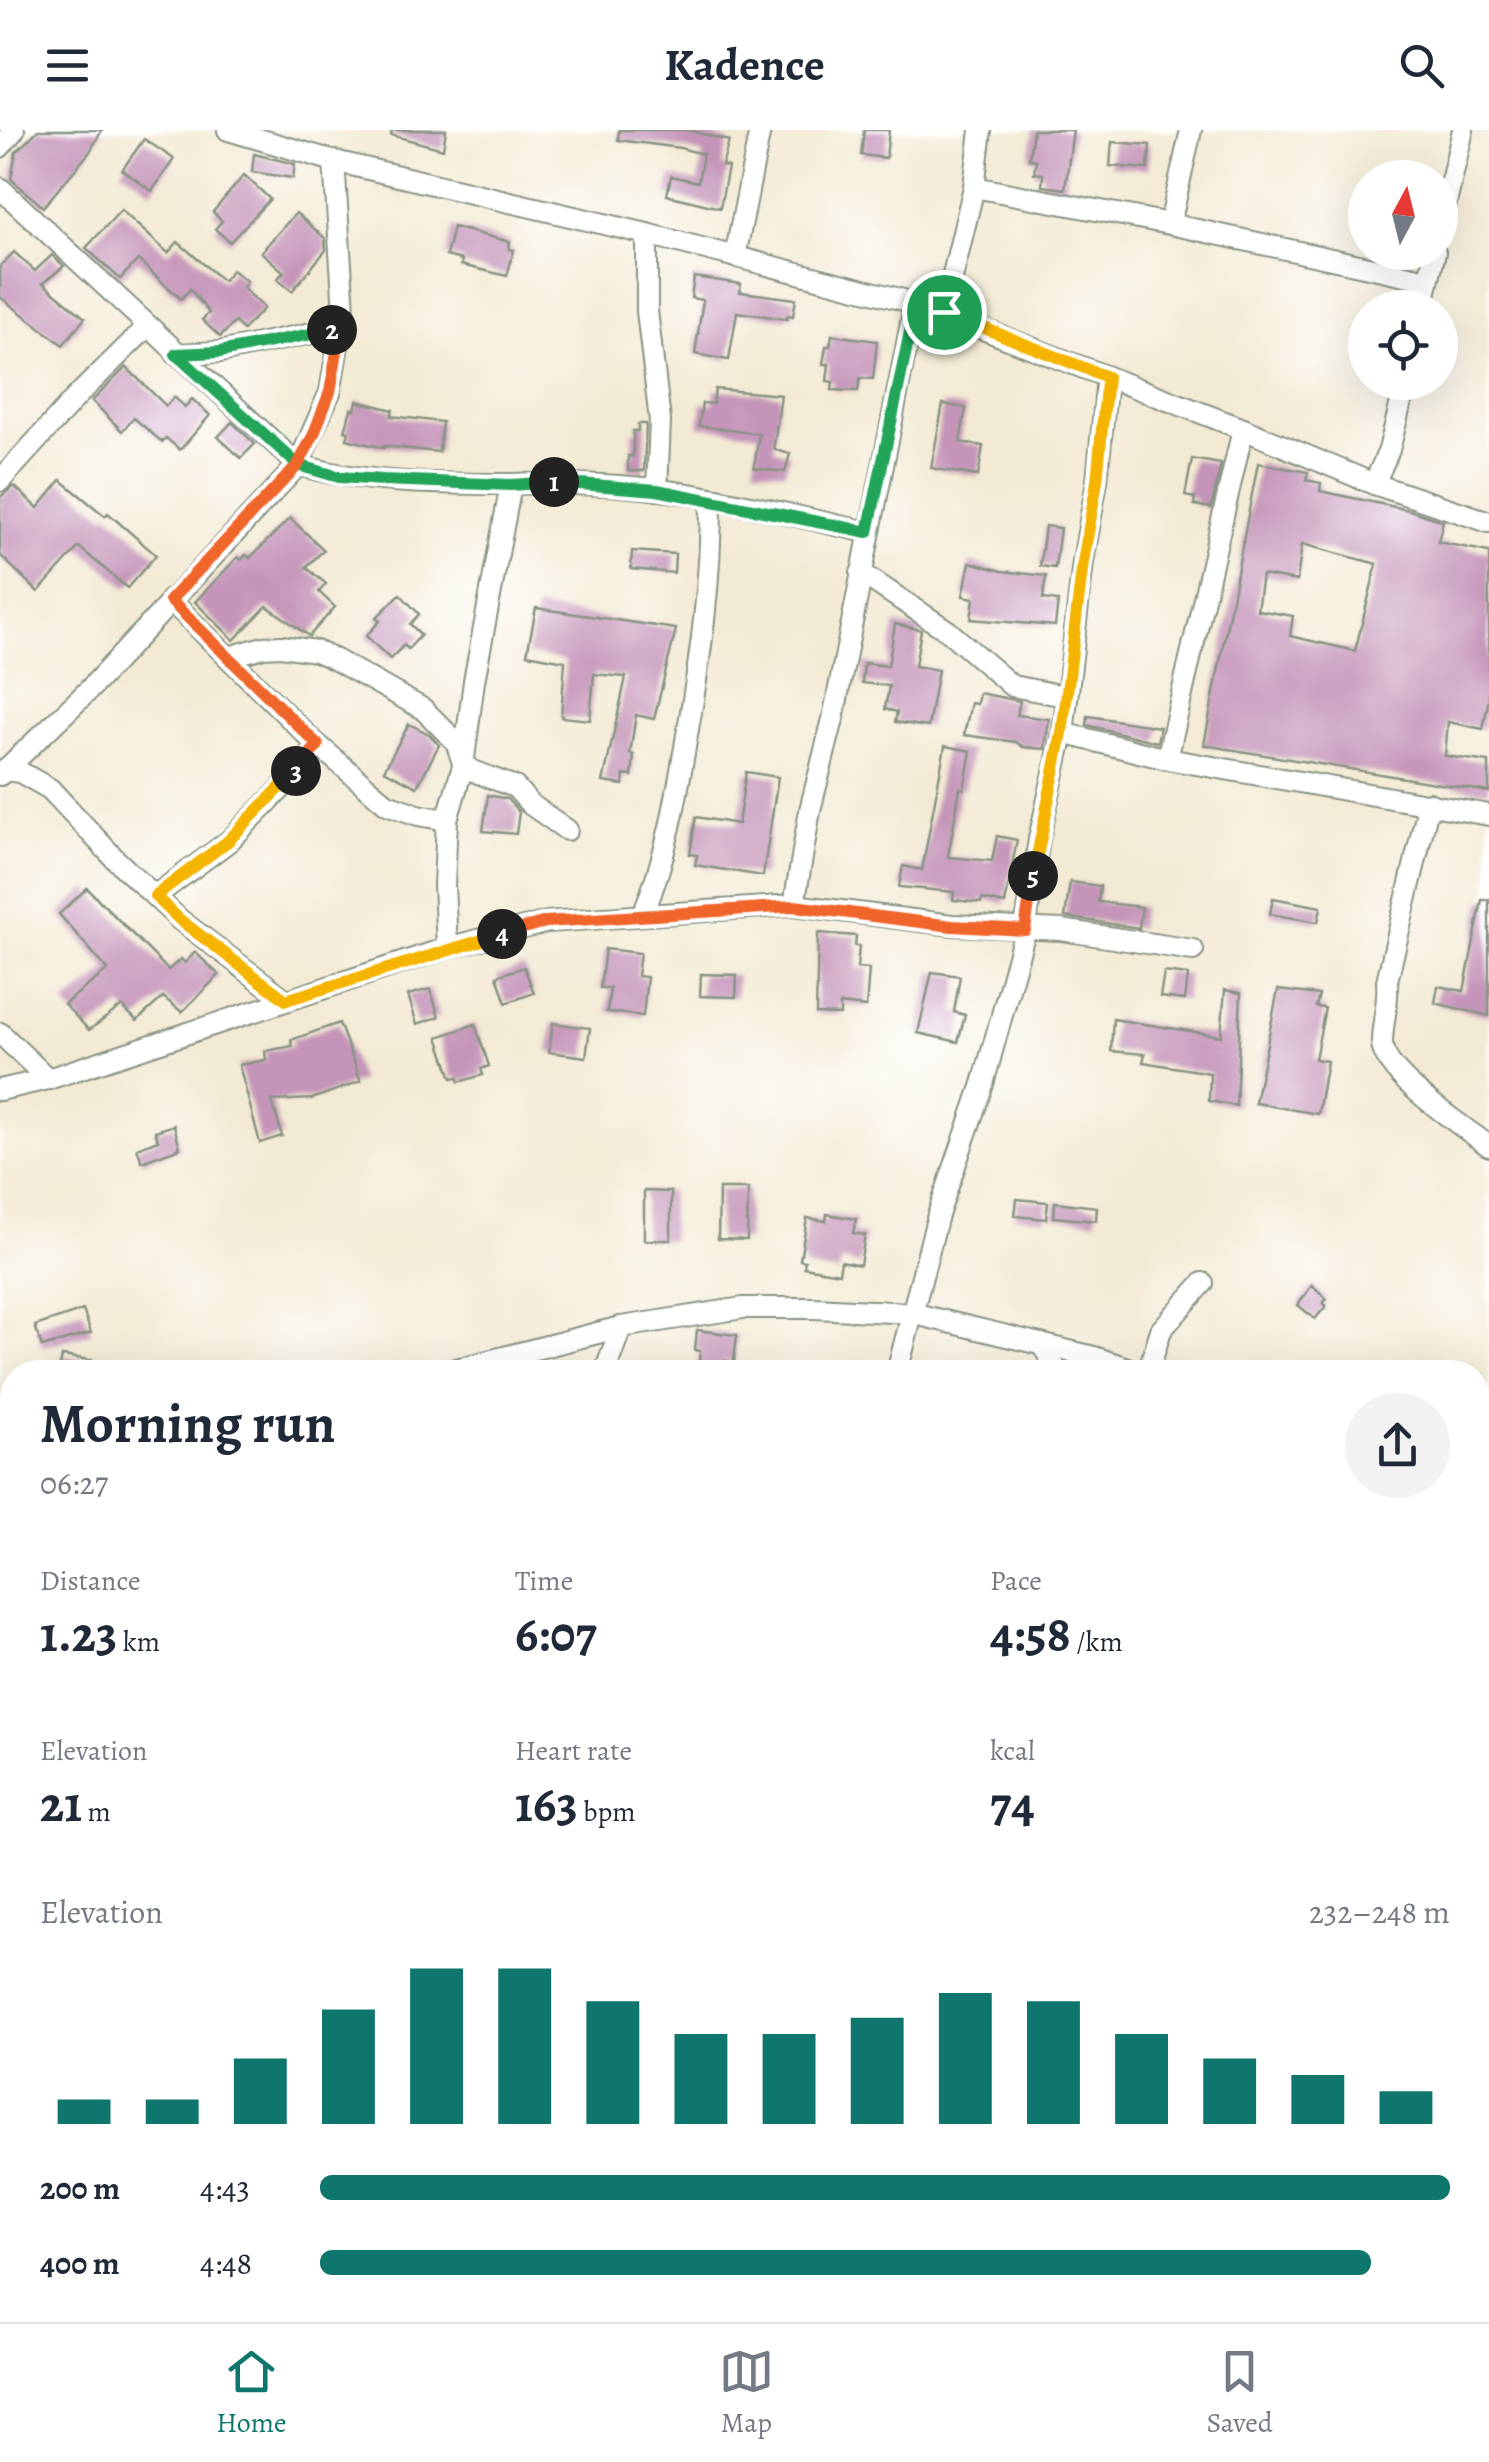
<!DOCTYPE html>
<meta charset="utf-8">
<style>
:root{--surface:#fff;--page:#f2f2f3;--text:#1f2937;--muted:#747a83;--line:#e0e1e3;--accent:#0f766e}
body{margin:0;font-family:Alegreya,serif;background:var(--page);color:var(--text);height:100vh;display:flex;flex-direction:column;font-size:38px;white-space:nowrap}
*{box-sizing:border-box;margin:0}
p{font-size:32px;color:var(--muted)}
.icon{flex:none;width:55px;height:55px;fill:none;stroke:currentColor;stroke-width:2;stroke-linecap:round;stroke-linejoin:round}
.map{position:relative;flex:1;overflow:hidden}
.side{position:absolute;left:0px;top:1230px;width:1490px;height:962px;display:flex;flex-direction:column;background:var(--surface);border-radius:40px 40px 0 0;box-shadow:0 10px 40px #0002}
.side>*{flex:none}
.needle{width:65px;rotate:7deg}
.controls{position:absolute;left:1348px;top:30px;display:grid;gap:20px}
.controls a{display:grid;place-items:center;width:110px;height:110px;border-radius:50%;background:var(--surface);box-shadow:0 10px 40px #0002;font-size:50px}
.pin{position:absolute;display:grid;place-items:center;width:85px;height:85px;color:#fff;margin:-42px;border:5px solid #fff;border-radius:50%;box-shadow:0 2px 10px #0007}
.km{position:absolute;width:50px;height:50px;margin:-25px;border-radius:50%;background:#222;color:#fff;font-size:28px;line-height:50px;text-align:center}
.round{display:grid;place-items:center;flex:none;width:105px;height:105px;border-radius:52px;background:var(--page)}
.summary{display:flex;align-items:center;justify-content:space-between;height:170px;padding:0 40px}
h1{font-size:55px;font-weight:700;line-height:75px}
.figures{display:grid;grid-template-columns:repeat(3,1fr);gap:15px;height:170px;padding:10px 40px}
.figures div{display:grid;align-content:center}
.figures b{font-size:50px;font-weight:700}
.figures small{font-size:28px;font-weight:400}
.figures p{font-size:28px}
.chart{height:280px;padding:20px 40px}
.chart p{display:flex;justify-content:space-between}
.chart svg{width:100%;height:180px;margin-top:10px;stroke:var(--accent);stroke-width:6}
ul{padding:0 40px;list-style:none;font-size:32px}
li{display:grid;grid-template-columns:160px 120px 1fr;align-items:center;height:75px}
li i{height:25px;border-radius:12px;background:var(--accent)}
header{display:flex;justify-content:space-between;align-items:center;height:130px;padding:0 40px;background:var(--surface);font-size:45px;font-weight:700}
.dock{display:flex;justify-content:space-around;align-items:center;height:140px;border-top:2px solid var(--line);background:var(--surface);font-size:28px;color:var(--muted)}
.dock a{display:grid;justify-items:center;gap:5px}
.dock .active{color:var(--accent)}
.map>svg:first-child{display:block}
</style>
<header><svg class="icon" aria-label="menu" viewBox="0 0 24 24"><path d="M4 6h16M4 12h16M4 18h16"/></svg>Kadence<svg class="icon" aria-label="search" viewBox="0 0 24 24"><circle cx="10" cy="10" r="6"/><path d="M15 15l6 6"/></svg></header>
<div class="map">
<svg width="1489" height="2192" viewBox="0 0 1489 2192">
<rect width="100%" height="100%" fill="#fff"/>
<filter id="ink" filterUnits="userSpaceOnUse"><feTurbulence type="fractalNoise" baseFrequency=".01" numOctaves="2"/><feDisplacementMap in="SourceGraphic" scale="20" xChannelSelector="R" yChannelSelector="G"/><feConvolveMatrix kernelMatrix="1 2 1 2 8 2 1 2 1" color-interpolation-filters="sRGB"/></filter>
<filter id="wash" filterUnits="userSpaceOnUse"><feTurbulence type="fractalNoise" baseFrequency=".0048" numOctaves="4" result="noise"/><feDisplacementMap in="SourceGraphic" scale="40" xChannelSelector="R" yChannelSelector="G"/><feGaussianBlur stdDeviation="2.25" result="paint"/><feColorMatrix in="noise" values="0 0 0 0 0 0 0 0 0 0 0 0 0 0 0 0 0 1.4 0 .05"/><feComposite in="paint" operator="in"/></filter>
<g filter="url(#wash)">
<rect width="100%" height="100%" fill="#f3ead3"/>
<g id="blocks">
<g fill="#c595b9" fill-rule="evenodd">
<path d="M38,0H102L89,23L43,77L11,49L16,22Z"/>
<path d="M392,0H446L443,19L391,5Z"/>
<path d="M619,0H688L729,11L722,36L728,37L720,78L667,65L671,46L698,52L703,24L680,18L618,10Z"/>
<path d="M864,0H889L886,28L861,25Z"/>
<path d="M1033,0H1073L1065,59L1042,56L1043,44L1034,43L1036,30L1029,29Z"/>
<path d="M144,9L174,29L152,61L122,40Z"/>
<path d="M1112,12L1150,15L1148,39L1110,36Z"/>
<path d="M254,24L295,34L293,48L252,42Z"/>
<path d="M244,45L270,69L230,112L215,99L222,91L213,82Z"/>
<path d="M121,80L168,123L178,112L223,151L232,140L247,151L243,158L264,178L243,200L235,192L220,207L202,190L209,183L190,159L181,169L138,130L120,149L86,118Z"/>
<path d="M296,83L325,108L326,120L292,161L277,149L284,142L261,122Z"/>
<path d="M453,97L510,112L509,119L514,120L507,146L461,135L462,130L446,126Z"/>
<path d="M14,122L35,141L52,125L64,136L43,153L85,188L63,215L0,167V136Z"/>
<path d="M694,147L741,154L740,162L796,169L793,186L788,185L787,189L737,182L729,230L695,224L703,170L691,168Z"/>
<path d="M832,205L877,211L873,249L860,248L858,261L832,260L833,252L827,251L829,234H823L826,216H830Z"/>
<path d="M126,237L166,276L174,267L185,277L192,269L210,285L180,320L166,308L162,312L134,288L122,301L92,271Z"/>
<path d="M715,259L781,265L774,315L775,320L790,324L785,342L754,338L759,304L699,296L702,273L713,274Z"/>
<path d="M357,271L393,280L391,286L442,292L439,322L383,316V318L347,309L349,302L345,301L351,279L355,280Z"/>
<path d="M943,274L966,278L960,312L983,316L978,346L931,338Z"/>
<path d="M232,292L255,314L241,328L218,307Z"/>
<path d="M638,294H646L644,341H628V326H633V301H638Z"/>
<path d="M1192,329L1221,334L1211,378L1194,375L1195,368L1185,366Z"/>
<path d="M1258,333L1308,342L1306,350L1321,353L1320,361L1409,380L1443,391L1438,412L1489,422V569L1483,599L1448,592L1445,626L1489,632V662L1204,615ZM1302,414L1377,434L1355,521L1290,506L1293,486L1257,480L1262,445L1297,451Z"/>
<path d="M61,350L105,386L108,383L156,425L127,458L79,417L38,462L0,425V367L14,356L38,378Z"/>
<path d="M290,388L324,420L306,437L326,454L319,462L335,477L309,506L267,476L234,510L195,472L238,427L241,430L246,425L250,428Z"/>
<path d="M1045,396L1060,398L1055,438L1040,436Z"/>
<path d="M632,421L675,424L674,443L631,439Z"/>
<path d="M970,432L1002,441L1046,446L1043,469L1058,471L1055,496L971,489L974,468L963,466Z"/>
<path d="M400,464L419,484L410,494L421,505L408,519L404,515L390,529L366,506L380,491L376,488Z"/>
<path d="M536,478L676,499L654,589L636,585L630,624L634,625L632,646L624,645L623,655L603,652L626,547L594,544L590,590L561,587L565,531L527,524Z"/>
<path d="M895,494L921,500L915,536L938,540L928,597L895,592L897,582L885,579L889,556L862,553L864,533L888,536Z"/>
<path d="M979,563L1020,571L1017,585L1049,589L1045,619L1023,617L1016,612L964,605L971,573L977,574Z"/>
<path d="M1088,586L1160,597L1157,612L1087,595Z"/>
<path d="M409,594L429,604L439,615L417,657L384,640Z"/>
<path d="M945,616L971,621L964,659L960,658L948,727L992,731L997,706L1017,710L1005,774L982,769L981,773L953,770L954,762L899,757L903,736L922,740Z"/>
<path d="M746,642L778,647L763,746L695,735L697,725L690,724L696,687L738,694Z"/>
<path d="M488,665L507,669L519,682L516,704L483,701Z"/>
<path d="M1070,752L1100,756L1098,772L1142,777L1139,798L1065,787Z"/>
<path d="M87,758L168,840L181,829L185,833L195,822L219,845L182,882L163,867L137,891L122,876L89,900L64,874L108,840L59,784Z"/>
<path d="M1273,768L1321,777L1318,792L1270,784Z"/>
<path d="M1482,770H1489V886L1435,873L1438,856L1464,861Z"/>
<path d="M818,803L856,806L855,816H859L857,838L869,839L866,877L840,874V885L816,884Z"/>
<path d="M605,819L640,823L637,846L647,847L643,886L607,882L610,858H600Z"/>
<path d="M524,837L534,863L506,873L497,846Z"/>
<path d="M932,842L960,846L954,882L965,885L958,912L918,903Z"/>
<path d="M1164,842L1188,845L1185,870L1160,867Z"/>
<path d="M701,844L737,845L736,867L700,866Z"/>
<path d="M430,859L439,887L417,894L408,865Z"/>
<path d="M1225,860L1241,863L1236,976L1209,971L1210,943L1143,932L1145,924L1111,921L1113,889L1221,906Z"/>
<path d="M1278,860L1319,865L1316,877L1325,878L1315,929L1327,931L1318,984L1255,973Z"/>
<path d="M339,893L361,951L312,969L272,971L282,1006L260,1013L239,935L266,930L265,921L293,916L291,910Z"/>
<path d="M553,893L590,898L586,927L549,922Z"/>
<path d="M475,894L489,936L481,939L483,945L459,952L458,947L452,948L438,907Z"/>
<path d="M174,995L180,1018L142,1032L137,1018L158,1010L155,1001Z"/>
<path d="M719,1059H748L747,1110L718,1109Z"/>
<path d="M644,1061L671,1062V1110H644Z"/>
<path d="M1017,1069L1048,1072L1046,1089L1015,1086Z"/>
<path d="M1055,1072L1097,1077L1096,1091L1054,1087Z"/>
<path d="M827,1084L856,1089L853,1103L865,1105L860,1135L841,1131L839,1143L804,1137L805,1131L800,1130L807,1088L826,1091Z"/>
<path d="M1312,1155L1327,1169L1323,1173L1326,1176L1315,1189L1298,1175Z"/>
<path d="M83,1180L91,1203L42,1217L35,1196Z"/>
<path d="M697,1200L737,1205L734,1232L726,1231L725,1242L698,1239L700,1221L695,1220Z"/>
<path d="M62,1226L112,1233L111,1242H59Z"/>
</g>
</g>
</g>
<g filter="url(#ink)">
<use href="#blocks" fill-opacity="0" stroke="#899484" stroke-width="2.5"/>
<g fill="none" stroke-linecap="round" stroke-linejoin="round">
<g stroke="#899484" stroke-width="24">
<g id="street">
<path d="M228,0L334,31L647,104L915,173L1243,299L1374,354L1489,392"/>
<path d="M0,17L14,0"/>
<path d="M974,57L1170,94L1428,150"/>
<path d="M0,58L298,335C401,364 512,349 619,356C702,361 786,385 868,402"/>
<path d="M1170,94L1191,0"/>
<path d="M1440,99L1463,0"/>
<path d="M647,104V181L660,291L657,360"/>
<path d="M735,127L760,0"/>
<path d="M1422,178L1435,122"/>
<path d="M944,182L974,57L981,0"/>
<path d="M176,224L220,222L341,197"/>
<path d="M0,351L78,265L147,197"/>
<path d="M1374,354L1389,320L1406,252"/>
<path d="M861,443L948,501L1012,556L1065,566"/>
<path d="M170,470L310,608L367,657L387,674L418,685L447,690"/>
<path d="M229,527L263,517L281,516L316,521L336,530L423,579L456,612L463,633L473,641L515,657L530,674L567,700"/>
<path d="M1063,603L1167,629L1489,685"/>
<path d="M1167,629L1243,299"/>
<path d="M6,640L20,642L50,659L117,731L180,790L286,870"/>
<path d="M0,645L87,562L298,335L330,262L344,181L334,31"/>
<path d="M1429,673L1387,851C1389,875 1382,892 1382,913C1382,944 1465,998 1489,1016"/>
<path d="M155,766L229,711L285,655L317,615"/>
<path d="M794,775L810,680L833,589L915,173"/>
<path d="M643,784C667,726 677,666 687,605C701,526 711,450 711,369"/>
<path d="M447,818L444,755L447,690L463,636L474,551L511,355"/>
<path d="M0,903L48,949"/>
<path d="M0,960L48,949L447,818L547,792L794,775L952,795L1061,800L1193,820"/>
<path d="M1041,1214L1052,1230L1056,1242"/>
<path d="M445,1242L621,1197L743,1178H814L911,1183L1094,1227L1139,1242"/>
<path d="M605,1242L621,1197"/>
<path d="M897,1242L938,1085L983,954L1025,801L1039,709L1063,603L1083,432L1097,351L1107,247"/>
<path d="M1148,1242L1161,1200L1203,1153"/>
<path d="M0,1353L12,1350"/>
<path d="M1478,1430L1489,1437"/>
<path d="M0,1453L12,1454"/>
<path d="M0,1704L12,1705"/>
<path d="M1478,1843L1489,1842"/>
<path d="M0,2135L10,2078"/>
<path d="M0,2181L143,2192"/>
<path d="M252,2192L253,2180"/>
<path d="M635,2192L638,2180"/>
</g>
</g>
<use href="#street" stroke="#fff" stroke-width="20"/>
</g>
</g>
<g fill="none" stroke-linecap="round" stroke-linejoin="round" filter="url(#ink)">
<g stroke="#fff" stroke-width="20">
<path id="split-1" d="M554,352L657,360L868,402L916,173L944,182"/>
</g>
<g stroke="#fff" stroke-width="20">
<path id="split-2" d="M332,200L220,222L176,224L298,335L339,347L383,350L511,355L554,352"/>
</g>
<g stroke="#fff" stroke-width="20">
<path id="split-3" d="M296,641L318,615L170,470L298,335L313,306L330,262L341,198L332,200"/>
</g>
<g stroke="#fff" stroke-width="20">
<path id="split-4" d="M296,641L228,711L155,766L180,790L286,870L502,804"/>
</g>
<g stroke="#fff" stroke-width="20">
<path id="split-5" d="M502,804L546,792L794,776L952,796L1025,800L1033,746"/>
</g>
<g stroke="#fff" stroke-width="20">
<path id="split-6" d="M944,182L1107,247L1097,351L1083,432L1062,603L1033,746"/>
</g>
<use href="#split-1" stroke="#22a559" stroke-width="12"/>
<use href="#split-2" stroke="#22a559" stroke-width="12"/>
<use href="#split-3" stroke="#f0652b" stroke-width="12"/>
<use href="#split-4" stroke="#f5b400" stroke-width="12"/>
<use href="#split-5" stroke="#f0652b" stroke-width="12"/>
<use href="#split-6" stroke="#f5b400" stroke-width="12"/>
</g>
</svg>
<div class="controls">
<a><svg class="needle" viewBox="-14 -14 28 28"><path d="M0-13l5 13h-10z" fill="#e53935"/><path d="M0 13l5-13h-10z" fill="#747a83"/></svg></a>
<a><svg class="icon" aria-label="locate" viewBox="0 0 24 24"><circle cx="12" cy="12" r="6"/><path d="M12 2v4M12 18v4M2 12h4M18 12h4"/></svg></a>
</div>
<div class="pin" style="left:944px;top:182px;background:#1e9e55"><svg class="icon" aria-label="arrive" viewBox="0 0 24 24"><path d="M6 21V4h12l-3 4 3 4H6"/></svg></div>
<b class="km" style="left:554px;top:352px">1</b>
<b class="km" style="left:332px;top:200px">2</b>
<b class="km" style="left:296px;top:641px">3</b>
<b class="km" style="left:502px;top:804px">4</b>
<b class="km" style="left:1033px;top:746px">5</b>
<section class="side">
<div class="summary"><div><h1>Morning run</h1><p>06:27</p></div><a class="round"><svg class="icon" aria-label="share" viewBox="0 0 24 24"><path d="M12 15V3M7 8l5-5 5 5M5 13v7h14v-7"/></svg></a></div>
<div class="figures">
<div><p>Distance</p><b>1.23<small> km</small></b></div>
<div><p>Time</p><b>6:07</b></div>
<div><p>Pace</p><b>4:58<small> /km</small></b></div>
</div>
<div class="figures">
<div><p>Elevation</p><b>21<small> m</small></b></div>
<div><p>Heart rate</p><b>163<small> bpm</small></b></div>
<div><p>kcal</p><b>74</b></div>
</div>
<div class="chart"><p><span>Elevation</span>232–248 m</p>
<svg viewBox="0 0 160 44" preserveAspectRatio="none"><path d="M5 44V38M15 44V38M25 44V28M35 44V16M45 44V6M55 44V6M65 44V14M75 44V22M85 44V22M95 44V18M105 44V12M115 44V14M125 44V22M135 44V28M145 44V32M155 44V36"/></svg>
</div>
<ul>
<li><b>200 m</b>4:43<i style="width:100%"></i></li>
<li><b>400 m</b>4:48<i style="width:93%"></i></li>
</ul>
</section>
</div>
<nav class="dock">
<a class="active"><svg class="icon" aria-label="home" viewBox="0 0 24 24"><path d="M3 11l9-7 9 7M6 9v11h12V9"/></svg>Home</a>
<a><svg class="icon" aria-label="map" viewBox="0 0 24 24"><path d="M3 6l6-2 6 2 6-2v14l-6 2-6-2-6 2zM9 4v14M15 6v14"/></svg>Map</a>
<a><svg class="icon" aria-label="saved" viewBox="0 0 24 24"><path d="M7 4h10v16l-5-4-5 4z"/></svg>Saved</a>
</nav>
